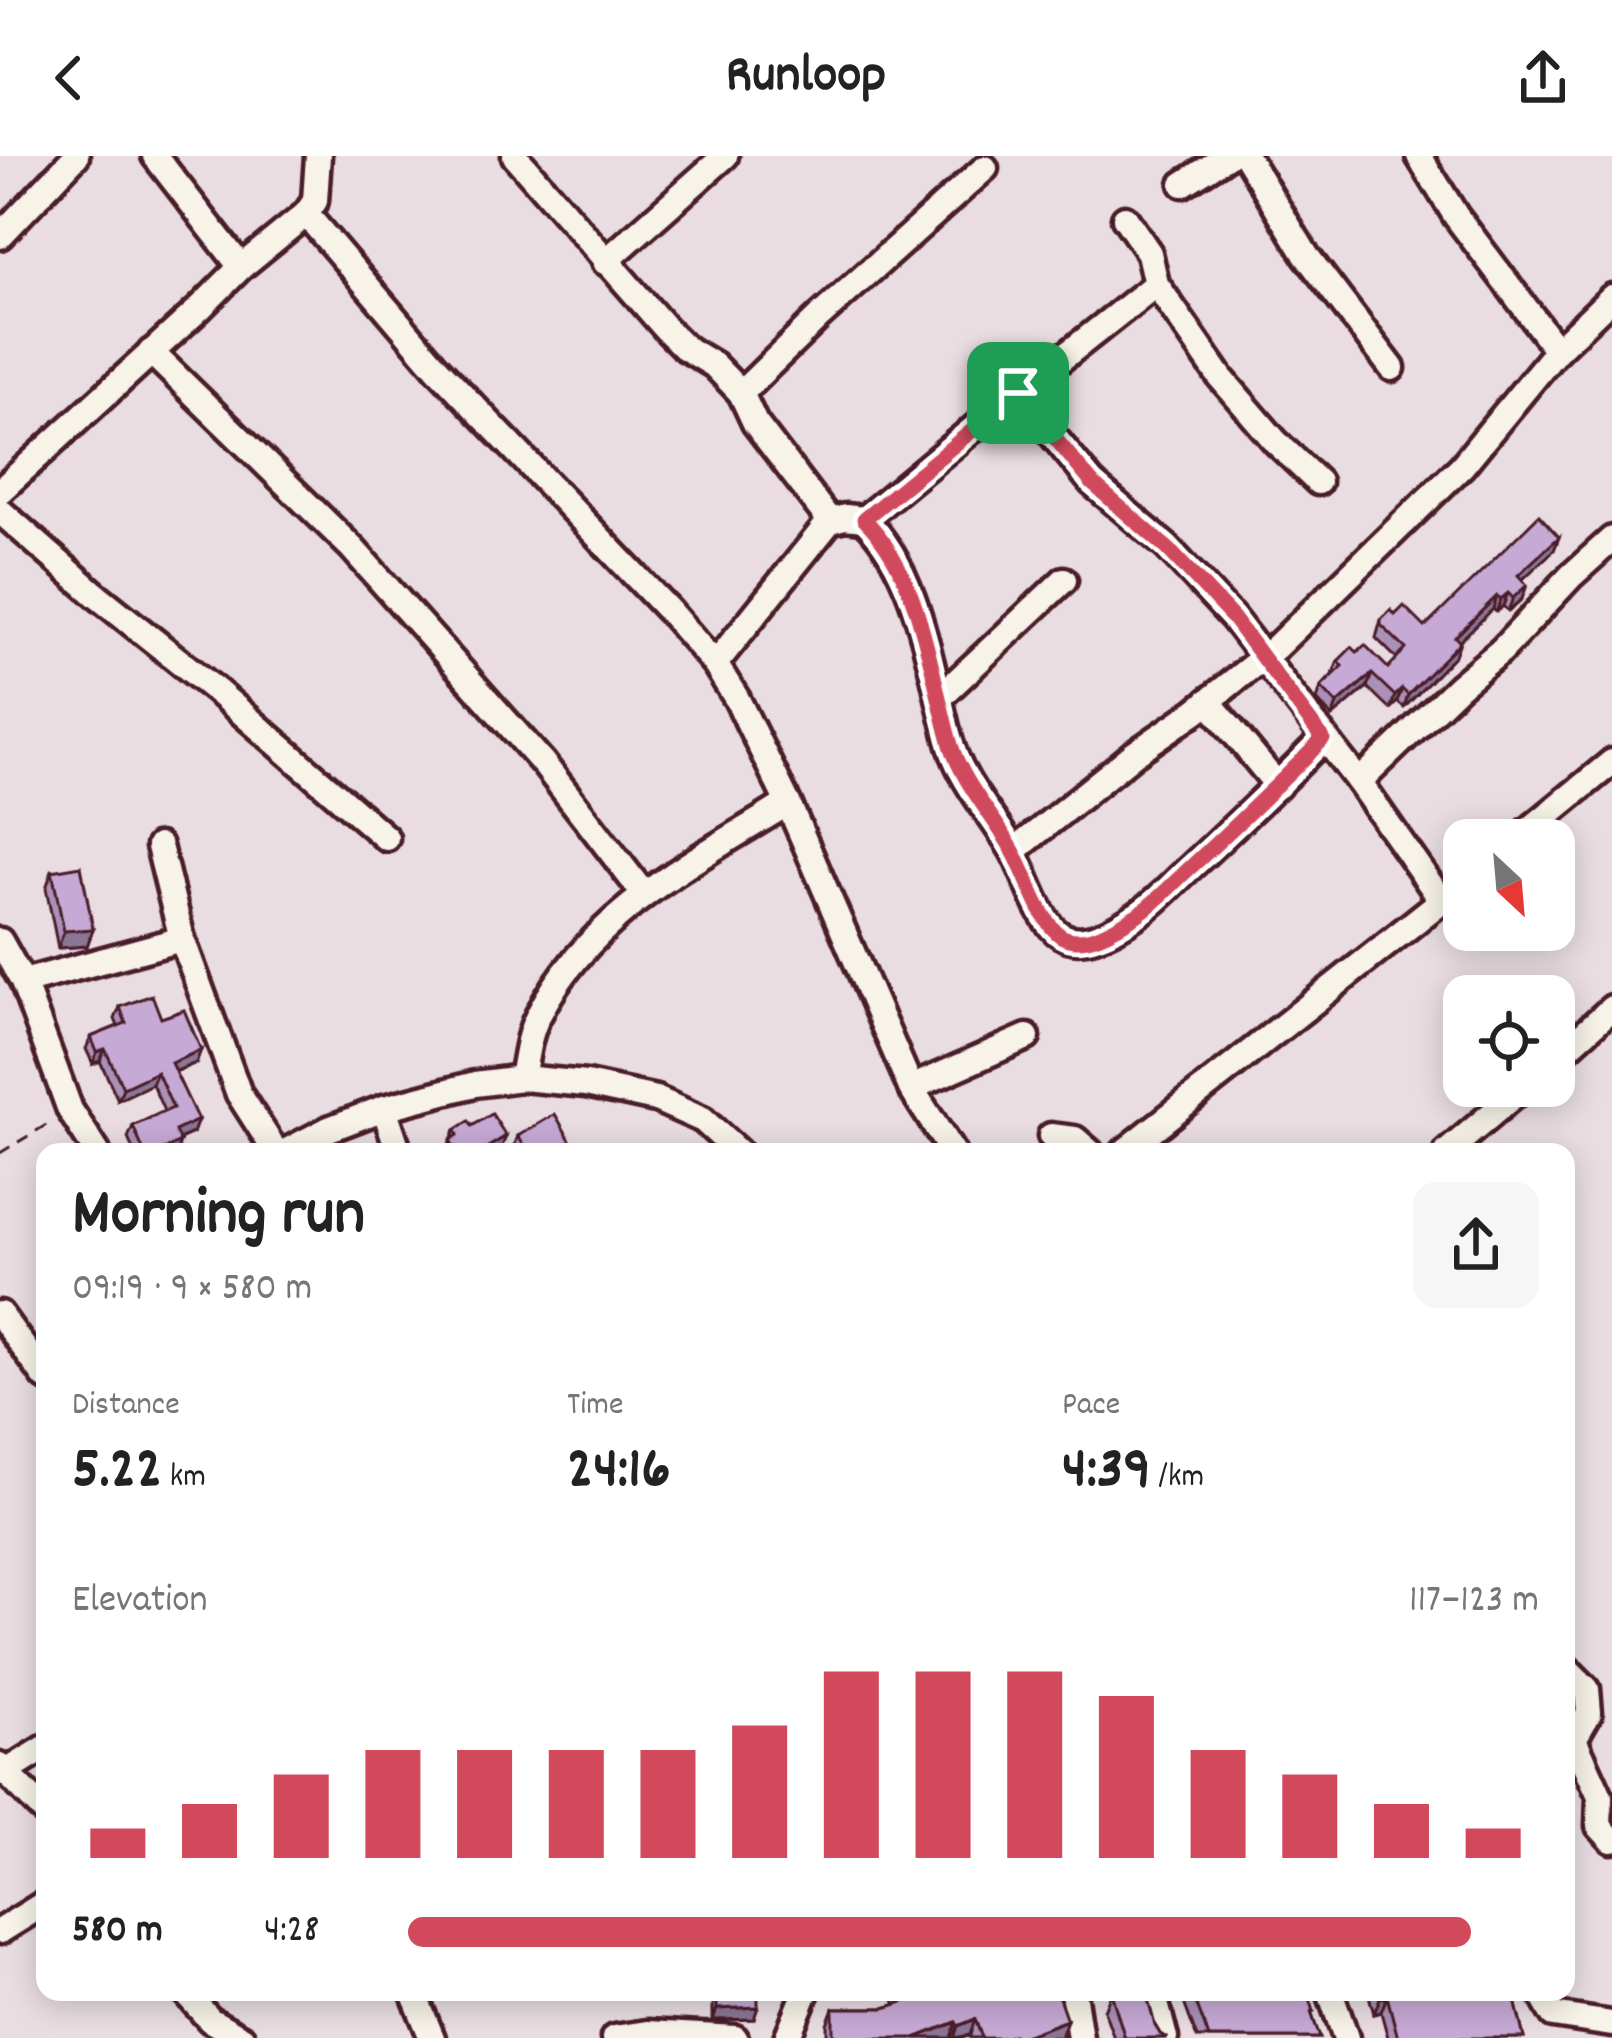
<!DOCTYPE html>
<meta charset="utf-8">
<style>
:root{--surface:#fff;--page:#f6f6f6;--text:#222;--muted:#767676;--accent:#d1495b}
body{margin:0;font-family:Dekko,sans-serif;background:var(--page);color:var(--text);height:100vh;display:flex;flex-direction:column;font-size:45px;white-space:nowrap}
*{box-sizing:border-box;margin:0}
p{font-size:39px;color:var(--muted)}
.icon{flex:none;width:66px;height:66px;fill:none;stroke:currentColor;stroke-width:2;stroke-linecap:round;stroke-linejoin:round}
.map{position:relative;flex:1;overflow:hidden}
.sheet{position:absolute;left:36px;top:987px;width:1539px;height:858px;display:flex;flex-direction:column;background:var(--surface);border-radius:24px;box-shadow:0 6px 30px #0003}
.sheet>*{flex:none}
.needle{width:78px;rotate:154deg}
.tools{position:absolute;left:1443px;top:663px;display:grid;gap:24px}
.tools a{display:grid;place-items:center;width:132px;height:132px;border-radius:24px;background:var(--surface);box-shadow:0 6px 30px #0003;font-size:60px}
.pin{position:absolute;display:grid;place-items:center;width:102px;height:102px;color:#fff;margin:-51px;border-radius:24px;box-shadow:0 6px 18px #0006}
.round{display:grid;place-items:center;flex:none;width:126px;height:126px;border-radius:24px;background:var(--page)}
.head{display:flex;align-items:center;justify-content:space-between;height:204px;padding:0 36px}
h1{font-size:66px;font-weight:800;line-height:90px}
.stats{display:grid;grid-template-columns:repeat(3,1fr);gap:18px;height:204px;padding:12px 36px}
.stats div{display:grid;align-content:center}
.stats b{font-size:60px;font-weight:800}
.stats small{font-size:33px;font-weight:400}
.stats p{font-size:33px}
.chart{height:336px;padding:24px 36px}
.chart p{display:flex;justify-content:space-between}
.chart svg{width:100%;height:216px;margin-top:12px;stroke:var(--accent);stroke-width:6}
ul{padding:0 36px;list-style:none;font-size:39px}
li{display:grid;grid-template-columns:192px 144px 1fr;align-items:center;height:90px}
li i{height:30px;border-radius:15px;background:var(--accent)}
header{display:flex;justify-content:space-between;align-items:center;height:156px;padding:0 36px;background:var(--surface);font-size:54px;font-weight:800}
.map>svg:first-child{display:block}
</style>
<header><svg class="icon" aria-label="back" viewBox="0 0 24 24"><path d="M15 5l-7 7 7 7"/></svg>Runloop<svg class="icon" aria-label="share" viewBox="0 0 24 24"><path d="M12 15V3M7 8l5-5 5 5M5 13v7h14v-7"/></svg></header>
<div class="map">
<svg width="1612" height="1882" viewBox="0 0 1612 1882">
<rect width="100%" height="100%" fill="#e9dde2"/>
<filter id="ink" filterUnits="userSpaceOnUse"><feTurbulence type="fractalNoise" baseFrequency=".00833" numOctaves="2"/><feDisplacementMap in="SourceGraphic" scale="24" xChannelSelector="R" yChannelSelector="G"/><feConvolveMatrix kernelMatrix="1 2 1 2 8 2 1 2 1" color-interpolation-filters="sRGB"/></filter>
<g filter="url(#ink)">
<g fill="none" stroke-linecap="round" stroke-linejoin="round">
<g stroke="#4a1f2b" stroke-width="33">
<g id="minor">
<path d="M155,0L241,111"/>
<path d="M515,0L667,174L684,191L714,209L741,237L755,267L830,365"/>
<path d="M1246,0L1306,99L1392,212"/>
<path d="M1419,0L1456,60L1557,194"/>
<path d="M1183,28L1227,0"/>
<path d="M306,58L438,213L670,456L715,508L737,543L788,647L911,932L952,996"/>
<path d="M1125,62L1149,97L1156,128L1221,222L1276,286L1318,326"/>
<path d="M0,80L76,0"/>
<path d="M605,106L725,0"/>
<path d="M151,196L352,392L543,607L643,737"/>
<path d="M741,237L820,160L985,12"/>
<path d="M1018,237L1092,327L1167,391L1233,462L1359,626L1442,745"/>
<path d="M0,335L199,153L241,111L306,58L315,45L318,0"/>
<path d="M0,355L95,438L219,537L386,682"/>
<path d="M864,363L979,268L1156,128"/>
<path d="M715,508L830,365L845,361L864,363C919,416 930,512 949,583C960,625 990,656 1012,693C1025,714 1039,767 1061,779C1084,793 1118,772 1137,759C1157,746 1174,726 1192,710C1237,668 1281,627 1323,583"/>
<path d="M940,541L1064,424"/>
<path d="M1208,545L1278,630"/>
<path d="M1359,626L1459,530L1502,494L1571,420L1612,383"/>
<path d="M1517,684L1612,606"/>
<path d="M159,690L182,783L239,938L276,996"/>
<path d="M1014,695L1134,598L1196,555L1276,491L1462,310L1557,194L1612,141"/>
<path d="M0,785L23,826L70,954L97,996"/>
<path d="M23,826L182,783"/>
<path d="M1554,904L1612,852"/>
<path d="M522,922C526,902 528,879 538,860C589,758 696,704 788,647"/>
<path d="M911,932L1027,881"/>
<path d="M384,952L399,996"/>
<path d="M1051,980L1075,983L1090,996"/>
<path d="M285,996L329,973L384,952L475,928L522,922L586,928L656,943L703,964L738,996"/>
<path d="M1124,996L1464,727"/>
<path d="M1447,996L1525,930"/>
<path d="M0,1158L45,1221"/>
<path d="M1566,1512L1587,1533L1589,1557L1574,1583L1600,1640L1599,1670L1612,1684"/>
<path d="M0,1610L45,1656"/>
<path d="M6,1616L45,1592"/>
<path d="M0,1775L45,1747"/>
<path d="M185,1836L210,1864L242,1882"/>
<path d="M413,1836L432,1882"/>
<path d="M1073,1836L1080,1882"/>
<path d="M1153,1836L1165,1882"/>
<path d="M1330,1836L1346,1882"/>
<path d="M1540,1836L1553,1859L1612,1868"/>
<path d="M614,1882L647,1877L735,1882"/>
<path d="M787,1882L806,1836"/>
</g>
</g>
<path stroke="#4a1f2b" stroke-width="3" stroke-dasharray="12 9" stroke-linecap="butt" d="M0,997L53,965"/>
<use href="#minor" stroke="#f7f3e8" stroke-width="24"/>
</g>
<g fill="#ab91b7" stroke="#4a1f2b" stroke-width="3">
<path d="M1559,381L1554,394L1522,424V443L1508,455L1503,450L1496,456L1493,453L1459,485L1455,499L1404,552L1397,546L1390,553L1367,531L1332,561L1317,544L1321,531L1333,518L1338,505L1357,496L1388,512L1397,503L1376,482L1381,464L1395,459L1425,471Z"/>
<path d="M52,715L93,773L87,790L58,792L46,732Z"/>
<path d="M120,851L161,862L196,907L175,916L193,977L179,983L177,996H134L128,982L133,970L164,955L152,928L118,944L100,905L93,908L86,893L91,881L118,870L115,863Z"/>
<path d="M472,970L500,996H446L455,974Z"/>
<path d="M518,980L577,996H512Z"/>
<path d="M713,1836H758L754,1863L713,1864Z"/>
<path d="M891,1836H1057L1061,1881L970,1882V1879L963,1882H827V1868L833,1852H885L896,1849Z"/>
<path d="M1180,1836H1304L1320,1882H1197Z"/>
<path d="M1368,1836H1513L1524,1882H1388L1381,1856L1374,1858Z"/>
<path d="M1111,1837L1155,1869L1160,1878L1168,1882H1114L1104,1854Z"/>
</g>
<g fill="#8b7695" stroke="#4a1f2b" stroke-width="3">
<path d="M1559,381L1554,394L1513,432L1518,419Z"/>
<path d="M1527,429L1522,443L1508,455L1513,442Z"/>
<path d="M1508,437L1503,450L1496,456L1501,443Z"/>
<path d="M1497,440L1493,453L1450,494L1455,481Z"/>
<path d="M1460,486L1455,499L1404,552L1408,539Z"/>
<path d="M1372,518L1367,531L1332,561L1337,548Z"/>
<path d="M1402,533L1397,546L1390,553L1395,540Z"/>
<path d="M93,773L87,790L58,792L64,775Z"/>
<path d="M105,893L100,905L93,908L97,896Z"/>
<path d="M201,894L196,907L167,919L171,907Z"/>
<path d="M157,916L152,928L118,944L123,932Z"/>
<path d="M198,964L193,977L170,987L175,975Z"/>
<path d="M506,980L500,996H480Z"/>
<path d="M180,986L177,996H159Z"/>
<path d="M1387,1840L1381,1856L1374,1858L1380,1842Z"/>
<path d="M758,1851L754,1863L713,1864L717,1853Z"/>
<path d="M975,1863L970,1879L954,1882L958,1870Z"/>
<path d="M1067,1864L1061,1881L1019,1882Z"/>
<path d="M956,1866L951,1882H915Z"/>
</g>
<g fill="#c7a9d5" stroke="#4a1f2b" stroke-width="3">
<path d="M1539,359L1559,381L1518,419L1527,429L1513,442L1508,437L1501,443L1497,440L1455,481L1460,486L1408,539L1402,533L1395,540L1372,518L1337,548L1321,531L1343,510L1338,505L1352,491L1357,496L1365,489L1388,512L1406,493L1381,469V464L1391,454L1395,459L1404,450L1425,471Z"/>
<path d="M81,710L93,773L64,775L52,715Z"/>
<path d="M152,839L161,862L184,854L201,894L171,907L198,964L175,975L180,986L159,996H144L133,970L173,952L157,916L123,932L105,893L97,896L91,881L126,867L120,851Z"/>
<path d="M492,958L506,980L480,996H457L450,984L458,979L455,974L469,965L472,970Z"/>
<path d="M555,958L577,996H528L518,980Z"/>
<path d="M717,1836H758V1851L717,1853Z"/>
<path d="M903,1836H1057L1067,1864L1019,1882H1014L1013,1879L1005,1882H982L975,1863L958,1870L956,1866L915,1882H833V1852H885L906,1845Z"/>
<path d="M1146,1836L1155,1869L1160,1878L1168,1882H1125L1111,1837Z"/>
<path d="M1192,1836H1304L1306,1844L1310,1843L1314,1855L1311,1856L1320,1882H1209Z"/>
<path d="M1378,1836H1513L1524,1882H1398L1387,1840L1380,1842Z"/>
</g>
</g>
<g fill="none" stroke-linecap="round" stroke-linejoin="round" filter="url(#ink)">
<g stroke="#fff" stroke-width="24">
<path id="route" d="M1018,237L1092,327L1167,392L1233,462L1323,583C1281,627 1237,668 1192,710C1174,726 1157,746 1137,759C1118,771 1084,793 1061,780C1040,767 1025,714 1012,693C991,656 960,625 949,582C929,510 920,418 864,363Z"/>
</g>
<use href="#route" stroke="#d1495b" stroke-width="15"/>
</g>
</svg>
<div class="tools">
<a><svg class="needle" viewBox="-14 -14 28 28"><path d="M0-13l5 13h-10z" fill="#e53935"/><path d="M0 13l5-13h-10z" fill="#767676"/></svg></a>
<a><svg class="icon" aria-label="locate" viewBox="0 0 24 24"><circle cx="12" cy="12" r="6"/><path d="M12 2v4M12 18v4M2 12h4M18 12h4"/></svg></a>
</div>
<div class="pin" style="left:1018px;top:237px;background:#1e9e55"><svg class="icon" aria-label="arrive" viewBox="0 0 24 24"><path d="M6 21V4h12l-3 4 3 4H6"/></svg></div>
<section class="sheet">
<div class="head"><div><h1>Morning run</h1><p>09:19 · 9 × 580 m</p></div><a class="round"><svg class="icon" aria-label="share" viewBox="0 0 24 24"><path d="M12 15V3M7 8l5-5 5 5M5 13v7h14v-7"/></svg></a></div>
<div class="stats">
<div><p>Distance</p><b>5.22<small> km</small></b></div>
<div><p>Time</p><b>24:16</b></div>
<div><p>Pace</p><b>4:39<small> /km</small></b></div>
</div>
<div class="chart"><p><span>Elevation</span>117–123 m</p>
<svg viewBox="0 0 160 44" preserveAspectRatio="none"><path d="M5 44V38M15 44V33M25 44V27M35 44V22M45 44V22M55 44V22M65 44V22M75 44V17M85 44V6M95 44V6M105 44V6M115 44V11M125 44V22M135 44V27M145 44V33M155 44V38"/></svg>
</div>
<ul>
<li><b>580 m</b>4:28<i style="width:94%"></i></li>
</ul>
</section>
</div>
